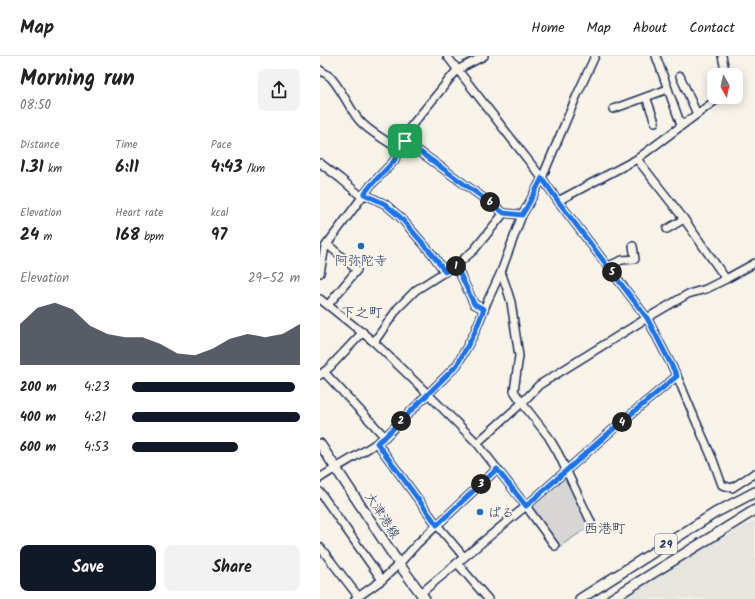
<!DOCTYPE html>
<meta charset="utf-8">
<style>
:root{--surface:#fff;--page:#f2f2f2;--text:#222;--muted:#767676;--line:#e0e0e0;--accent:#111827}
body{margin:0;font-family:Kalam,"Klee One",sans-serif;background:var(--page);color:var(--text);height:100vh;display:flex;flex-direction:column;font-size:15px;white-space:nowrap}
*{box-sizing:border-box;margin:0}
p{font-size:13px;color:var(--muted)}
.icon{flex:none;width:22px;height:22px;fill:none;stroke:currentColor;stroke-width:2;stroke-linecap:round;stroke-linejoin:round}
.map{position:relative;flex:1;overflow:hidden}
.panel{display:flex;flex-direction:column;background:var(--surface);width:320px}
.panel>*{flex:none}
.needle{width:26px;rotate:172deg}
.controls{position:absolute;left:387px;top:12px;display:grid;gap:8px}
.controls a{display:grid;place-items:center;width:36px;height:36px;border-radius:8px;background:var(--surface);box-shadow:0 2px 10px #0003;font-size:20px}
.pin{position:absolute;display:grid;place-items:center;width:34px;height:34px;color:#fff;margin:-17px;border-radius:8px;box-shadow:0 2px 6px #0006}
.km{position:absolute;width:20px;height:20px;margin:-10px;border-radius:50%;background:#222;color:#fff;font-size:11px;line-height:20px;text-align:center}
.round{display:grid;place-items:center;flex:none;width:42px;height:42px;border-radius:8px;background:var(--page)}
.summary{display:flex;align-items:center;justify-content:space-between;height:68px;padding:0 20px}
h1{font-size:22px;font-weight:700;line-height:30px}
.figures{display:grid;grid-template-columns:repeat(3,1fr);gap:6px;height:68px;padding:4px 20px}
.figures div{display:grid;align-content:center}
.figures b{font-size:17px;font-weight:700}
.figures small{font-size:11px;font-weight:400}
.figures p{font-size:11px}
.chart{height:112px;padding:8px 20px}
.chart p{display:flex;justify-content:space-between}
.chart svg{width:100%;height:72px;margin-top:4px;fill:var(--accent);opacity:.7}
.primary-button{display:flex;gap:8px;margin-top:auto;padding:8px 20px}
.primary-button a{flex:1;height:46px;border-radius:8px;background:var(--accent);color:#fff;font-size:16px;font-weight:700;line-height:46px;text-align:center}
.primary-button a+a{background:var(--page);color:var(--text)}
ul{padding:0 20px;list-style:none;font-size:13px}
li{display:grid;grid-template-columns:64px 48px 1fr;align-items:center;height:30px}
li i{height:10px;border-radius:5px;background:var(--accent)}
header{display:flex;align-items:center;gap:24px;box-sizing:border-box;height:56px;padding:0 20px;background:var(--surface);border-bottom:1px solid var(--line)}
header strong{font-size:19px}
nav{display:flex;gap:22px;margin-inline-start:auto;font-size:14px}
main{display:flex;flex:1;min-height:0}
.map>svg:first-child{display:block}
</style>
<header>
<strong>Map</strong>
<nav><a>Home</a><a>Map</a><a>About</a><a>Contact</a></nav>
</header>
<main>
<section class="panel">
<div class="summary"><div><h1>Morning run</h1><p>08:50</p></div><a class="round"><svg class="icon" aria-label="share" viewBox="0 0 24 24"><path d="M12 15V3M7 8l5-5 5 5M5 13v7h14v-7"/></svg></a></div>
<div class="figures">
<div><p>Distance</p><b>1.31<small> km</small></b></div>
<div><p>Time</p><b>6:11</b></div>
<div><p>Pace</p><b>4:43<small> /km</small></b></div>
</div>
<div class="figures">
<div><p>Elevation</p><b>24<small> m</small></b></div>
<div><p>Heart rate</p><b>168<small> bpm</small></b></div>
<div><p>kcal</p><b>97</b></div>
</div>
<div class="chart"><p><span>Elevation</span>29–52 m</p>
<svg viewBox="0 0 160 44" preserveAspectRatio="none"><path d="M0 44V19L10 9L20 6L30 10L40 20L50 25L60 27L70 27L80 31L90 37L100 38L110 34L120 28L130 25L140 27L150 25L160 19V44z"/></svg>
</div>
<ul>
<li><b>200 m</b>4:23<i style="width:97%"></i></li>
<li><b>400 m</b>4:21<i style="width:100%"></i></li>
<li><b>600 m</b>4:53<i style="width:63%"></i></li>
</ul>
<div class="primary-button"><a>Save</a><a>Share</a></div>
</section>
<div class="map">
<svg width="435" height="543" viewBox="0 0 435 543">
<rect width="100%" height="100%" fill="#f7f3e8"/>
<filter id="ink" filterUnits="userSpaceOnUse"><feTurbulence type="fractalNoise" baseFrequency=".025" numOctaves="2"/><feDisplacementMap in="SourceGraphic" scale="8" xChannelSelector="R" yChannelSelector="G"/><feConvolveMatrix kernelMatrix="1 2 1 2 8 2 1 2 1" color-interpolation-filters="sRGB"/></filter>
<g filter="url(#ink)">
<path fill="#e6e5de" d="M435,464V543H304L384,492Z"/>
<path fill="#d7d6d4" stroke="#798299" d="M245,418L270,470L239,491L209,450Z"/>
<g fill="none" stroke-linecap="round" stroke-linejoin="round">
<g stroke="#1b2f5e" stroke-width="10">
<g id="minor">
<path d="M127,0L222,122L238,145L327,262L357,320L375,363L393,404L402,429L412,432L435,417"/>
<path d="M336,0L361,69"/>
<path d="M402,0L405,14L412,19"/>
<path d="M0,14C4,17 9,19 12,23C23,36 29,52 39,64C51,78 66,83 79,94"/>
<path d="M360,20L377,58"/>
<path d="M326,41L335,66"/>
<path d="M293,53L348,33"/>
<path d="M85,85L184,157L202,159"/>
<path d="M317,103L364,163L406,223"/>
<path d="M0,107L21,123L42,141"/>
<path d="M44,138L65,148L80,161L113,199L125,216"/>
<path d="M238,145L317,103L400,41"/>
<path d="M347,173L364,163"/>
<path d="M7,188L37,214L8,249"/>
<path d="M136,209L154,248L164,253"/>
<path d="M288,210L302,204L315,203L313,190"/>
<path d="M181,216L186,230L191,246L199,300L194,335L202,347L228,380L238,397L271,466"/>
<path d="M0,217L5,191L51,129L74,105L79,94L85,85L88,74L137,14L164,0"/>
<path d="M0,243L54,286L108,338L157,387L206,450L235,490"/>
<path d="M54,286L78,252L96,234L140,206L154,194L184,157"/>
<path d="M4,316L65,381"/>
<path d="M0,319L10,311L43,276"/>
<path d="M57,387L117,469L144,501"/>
<path d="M157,387L202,347L219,329L327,262L368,238L386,233L406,223L435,207"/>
<path d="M0,422C21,408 45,396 65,381L137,309L154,278L167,246L181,216L202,159L208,149L222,122L257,39L275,0"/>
<path d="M0,436L62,524"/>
<path d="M0,491L38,540"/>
<path d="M137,507L168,543"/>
<path d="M101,537L206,450L298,369L357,320"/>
<path d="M35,543L62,524L79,508L98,487L177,413"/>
</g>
</g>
<g stroke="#1b2f5e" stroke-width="12">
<g id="major">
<path d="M0,388L79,508L105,543"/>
<path d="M260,543L395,457L435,436"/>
<path d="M291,543L435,454"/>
</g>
</g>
<use href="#minor" stroke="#f7f3e8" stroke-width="7"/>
<use href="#major" stroke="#f7f3e8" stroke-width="9"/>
</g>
</g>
<g fill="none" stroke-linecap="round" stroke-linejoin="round" filter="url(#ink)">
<g stroke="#fff" stroke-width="8">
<path id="route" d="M85,85L184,157L202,159L208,149L222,122L238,145L327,262L357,320L298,369L206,450L177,413L117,469L57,387L65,381L137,309L154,278L164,253L154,248L136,209L125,216L113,199L80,161L65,148L44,138L51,129L74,105L79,94Z"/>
</g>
<use href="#route" stroke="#1a73e8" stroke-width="5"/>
</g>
<g fill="#1f6fb2" stroke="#f7f3e8" stroke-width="1.5">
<circle cx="41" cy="190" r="4"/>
<circle cx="160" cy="456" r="4"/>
</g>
<g text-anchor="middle" stroke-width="4" stroke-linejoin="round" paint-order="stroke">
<rect fill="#f7f3e8" stroke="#5d6a87" stroke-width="1" x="335" y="478" width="22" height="20" rx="3"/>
<g font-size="12" font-weight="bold" fill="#1b2f5e">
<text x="346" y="492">29</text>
</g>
<g font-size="13" fill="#1b2f5e" stroke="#f7f3e8">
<text x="41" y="209">阿弥陀寺</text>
<text x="168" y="461" text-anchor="start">ぱる</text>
</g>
<g font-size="13" fill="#1b2f5e" stroke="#f7f3e8">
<text transform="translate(63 459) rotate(57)" y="5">大津港線</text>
</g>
<g font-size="14" fill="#1b2f5e" stroke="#f7f3e8">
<text x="42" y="261">下之町</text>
<text x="285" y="477">西港町</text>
</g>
</g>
</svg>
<div class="controls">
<a><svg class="needle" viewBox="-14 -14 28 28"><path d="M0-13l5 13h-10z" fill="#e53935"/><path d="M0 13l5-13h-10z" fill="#767676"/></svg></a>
</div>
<div class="pin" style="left:85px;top:85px;background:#1e9e55"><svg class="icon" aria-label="arrive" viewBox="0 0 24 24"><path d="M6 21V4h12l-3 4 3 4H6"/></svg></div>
<b class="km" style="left:136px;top:210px">1</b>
<b class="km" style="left:81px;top:365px">2</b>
<b class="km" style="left:161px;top:428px">3</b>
<b class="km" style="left:302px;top:366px">4</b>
<b class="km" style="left:292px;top:216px">5</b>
<b class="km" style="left:170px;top:146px">6</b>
</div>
</main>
